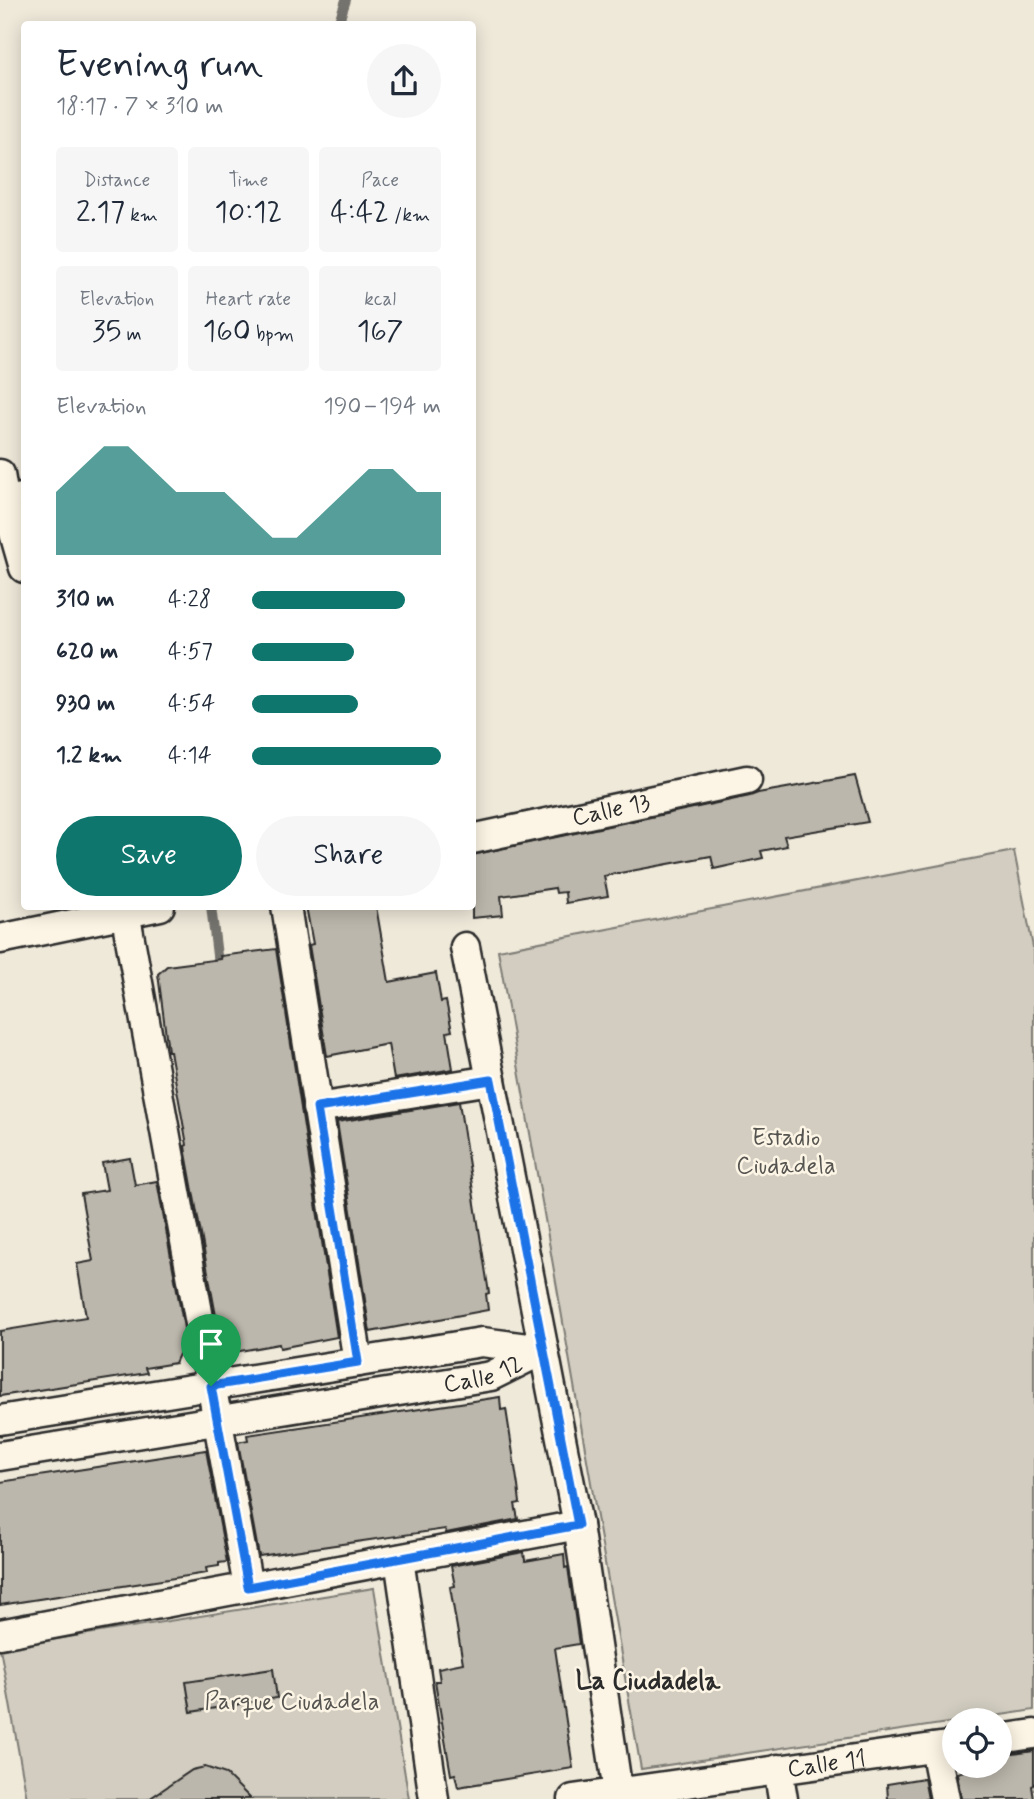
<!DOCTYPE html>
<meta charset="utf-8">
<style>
:root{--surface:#fff;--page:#f6f6f7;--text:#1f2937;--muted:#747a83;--accent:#0f766e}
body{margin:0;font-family:Mynerve,sans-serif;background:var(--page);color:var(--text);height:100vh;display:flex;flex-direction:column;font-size:26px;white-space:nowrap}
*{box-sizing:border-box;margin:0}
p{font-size:23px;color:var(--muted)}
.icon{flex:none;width:38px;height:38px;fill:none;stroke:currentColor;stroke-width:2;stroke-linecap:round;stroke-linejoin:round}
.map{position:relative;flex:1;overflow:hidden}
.drawer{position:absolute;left:21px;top:21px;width:455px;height:889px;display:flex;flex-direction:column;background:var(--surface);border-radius:7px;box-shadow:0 4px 18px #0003}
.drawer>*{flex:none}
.tools{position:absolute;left:942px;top:1708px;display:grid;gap:14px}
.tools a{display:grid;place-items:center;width:70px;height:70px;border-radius:50%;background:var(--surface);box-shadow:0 4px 18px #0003;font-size:35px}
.pin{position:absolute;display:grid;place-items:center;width:60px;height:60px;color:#fff;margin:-72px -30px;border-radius:50% 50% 50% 0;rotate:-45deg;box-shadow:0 0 7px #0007}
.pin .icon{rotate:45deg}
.round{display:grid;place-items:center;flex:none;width:74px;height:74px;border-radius:37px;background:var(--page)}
.summary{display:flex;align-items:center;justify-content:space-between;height:119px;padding:0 35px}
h1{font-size:38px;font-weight:600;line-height:52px}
.figures{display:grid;grid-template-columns:repeat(3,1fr);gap:10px;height:119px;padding:7px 35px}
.figures div{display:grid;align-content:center;border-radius:7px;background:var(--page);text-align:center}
.figures b{font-size:30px;font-weight:600}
.figures small{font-size:19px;font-weight:400}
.figures p{font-size:19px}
.chart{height:196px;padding:14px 35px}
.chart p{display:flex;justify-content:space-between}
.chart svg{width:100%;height:126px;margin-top:7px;fill:var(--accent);opacity:.7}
.button{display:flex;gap:14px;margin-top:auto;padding:14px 35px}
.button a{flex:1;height:80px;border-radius:42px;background:var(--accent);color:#fff;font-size:28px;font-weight:600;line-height:80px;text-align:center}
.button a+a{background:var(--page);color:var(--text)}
ul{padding:0 35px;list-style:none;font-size:23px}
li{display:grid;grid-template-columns:112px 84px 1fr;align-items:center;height:52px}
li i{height:18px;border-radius:9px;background:var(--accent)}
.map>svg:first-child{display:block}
</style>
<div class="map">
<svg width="1034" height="1799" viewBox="0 0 1034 1799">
<rect width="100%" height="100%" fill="#efe9da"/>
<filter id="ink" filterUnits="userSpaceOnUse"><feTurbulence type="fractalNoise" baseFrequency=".0143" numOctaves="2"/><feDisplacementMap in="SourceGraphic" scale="14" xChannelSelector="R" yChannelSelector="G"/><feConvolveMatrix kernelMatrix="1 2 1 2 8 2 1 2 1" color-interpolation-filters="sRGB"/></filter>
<g filter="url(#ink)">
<g fill="#d2cdc0" stroke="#7e7c76" stroke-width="2">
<path d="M1014,851L1034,952V1710L641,1769L498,950Z"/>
<path d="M374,1588L409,1799H27L0,1648Z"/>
</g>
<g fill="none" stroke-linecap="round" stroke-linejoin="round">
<g stroke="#75736d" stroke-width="10">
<path d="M338,24L346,0"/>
<path d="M211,906L219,972"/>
</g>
</g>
<g fill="#bcb7ac" stroke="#2b2b2b" stroke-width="2">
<path d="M855,776L868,822L784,836L787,846L761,851L763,858L714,869L711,856L604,876L608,896L566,903L565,892L556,893L555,888L501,896L503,915L472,918V855L750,796L758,793Z"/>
<path d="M306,906H376L389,982L436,973L441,1002L446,1001L452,1031L447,1032L453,1069L394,1079L388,1044L327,1056L309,945L313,944Z"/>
<path d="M276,949L337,1337L280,1348L279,1344L223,1354L186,1153L185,1146L187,1145L170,1051H168L158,974L167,966L221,959L220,956Z"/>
<path d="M459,1102L489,1293L486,1294L488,1310L370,1332L337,1122Z"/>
<path d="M130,1158L135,1185L157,1181L186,1339L175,1363L145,1368L147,1373L0,1396V1331L86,1317L77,1264L93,1261L81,1194L107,1190L102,1163Z"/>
<path d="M500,1397L501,1410L506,1409L518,1486L520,1503L515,1504L518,1519L446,1533L445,1529L259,1556L238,1442L248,1440L247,1435Z"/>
<path d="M206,1450L227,1562L219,1563V1566L206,1568L207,1573L0,1605V1482Z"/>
<path d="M524,1552L525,1561L564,1554L565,1568L568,1567L579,1644L555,1648L573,1768L458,1787L455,1774L451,1775L435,1681H440L438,1668L463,1663L450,1587L455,1586L451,1566Z"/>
<path d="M273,1669L277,1698L191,1712L186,1682Z"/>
<path d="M1034,1751V1785L1032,1786L1034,1799H961L957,1773L964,1771L963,1766H999V1756Z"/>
<path d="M205,1767L226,1774L251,1799H149L192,1770Z"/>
<path d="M924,1778L928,1799H888L887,1784Z"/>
</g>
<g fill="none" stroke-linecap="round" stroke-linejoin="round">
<g stroke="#2b2b2b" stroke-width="26">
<path id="pedestrian" d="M4,498L24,494"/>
</g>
<g stroke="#2b2b2b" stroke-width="33">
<g id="minor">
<path d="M0,474L4,498L24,568"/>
<path id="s1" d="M472,839L747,780"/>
<path d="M124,906L248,1587"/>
<path d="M286,906L358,1362"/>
<path d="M0,939L160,906"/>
<path d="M465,947L578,1525L619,1799"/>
<path d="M317,1108L491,1080"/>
<path d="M0,1420L482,1342L543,1350"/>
<path id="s2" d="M0,1456L491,1376L543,1350"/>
<path d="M399,1559L434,1799"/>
<path d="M0,1634L578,1525"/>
<path d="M999,1739L1034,1734"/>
<path d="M935,1748L945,1799"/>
<path d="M778,1769L783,1799"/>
<path id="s3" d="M573,1799L954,1745"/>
</g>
</g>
<use href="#pedestrian" stroke="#fcf5e5" stroke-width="21"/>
<use href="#minor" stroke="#fcf5e5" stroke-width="28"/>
</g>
</g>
<g fill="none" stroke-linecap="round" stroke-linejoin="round" filter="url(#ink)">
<g stroke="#fff" stroke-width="14">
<path id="route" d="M491,1080L578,1525L248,1587L211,1386L358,1362L317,1108Z"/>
</g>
<use href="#route" stroke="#1a73e8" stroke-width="9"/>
</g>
<g text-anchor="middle" stroke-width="5" stroke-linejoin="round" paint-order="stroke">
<g font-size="24" fill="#2b2b2b" stroke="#fcf5e5">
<text dy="8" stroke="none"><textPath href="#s1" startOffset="142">Calle 13</textPath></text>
<text dy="8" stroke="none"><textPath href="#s2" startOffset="490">Calle 12</textPath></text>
<text dy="8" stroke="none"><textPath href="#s3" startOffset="256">Calle 11</textPath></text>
</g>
<g font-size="24" fill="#555450" stroke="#fcf5e5">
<text x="786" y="1145">Estadio<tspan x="786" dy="28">Ciudadela</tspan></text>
<text x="292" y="1709">Parque Ciudadela</text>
</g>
<g font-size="26" font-weight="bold" fill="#2b2b2b" stroke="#fcf5e5">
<text x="648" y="1689">La Ciudadela</text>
</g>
</g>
</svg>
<div class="tools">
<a><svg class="icon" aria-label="locate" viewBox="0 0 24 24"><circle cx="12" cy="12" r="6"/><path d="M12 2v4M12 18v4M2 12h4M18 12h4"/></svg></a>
</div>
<div class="pin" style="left:211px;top:1386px;background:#1e9e55"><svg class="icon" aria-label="arrive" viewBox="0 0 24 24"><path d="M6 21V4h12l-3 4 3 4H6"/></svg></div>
<section class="drawer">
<div class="summary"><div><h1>Evening run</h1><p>18:17 · 7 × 310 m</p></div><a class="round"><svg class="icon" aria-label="share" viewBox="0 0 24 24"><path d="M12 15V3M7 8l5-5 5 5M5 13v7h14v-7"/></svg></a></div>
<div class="figures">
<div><p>Distance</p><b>2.17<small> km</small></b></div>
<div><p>Time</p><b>10:12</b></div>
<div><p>Pace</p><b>4:42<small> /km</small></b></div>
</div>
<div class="figures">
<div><p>Elevation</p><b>35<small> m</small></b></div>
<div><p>Heart rate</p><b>160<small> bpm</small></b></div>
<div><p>kcal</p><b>167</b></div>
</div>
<div class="chart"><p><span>Elevation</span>190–194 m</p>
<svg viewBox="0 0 160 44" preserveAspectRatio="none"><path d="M0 44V22L10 14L20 6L30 6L40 14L50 22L60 22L70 22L80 30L90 38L100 38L110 30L120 22L130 14L140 14L150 22L160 22V44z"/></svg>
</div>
<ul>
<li><b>310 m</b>4:28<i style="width:81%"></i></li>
<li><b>620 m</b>4:57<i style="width:54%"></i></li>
<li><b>930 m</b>4:54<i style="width:56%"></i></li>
<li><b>1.2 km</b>4:14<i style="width:100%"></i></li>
</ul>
<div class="button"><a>Save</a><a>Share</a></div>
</section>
</div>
